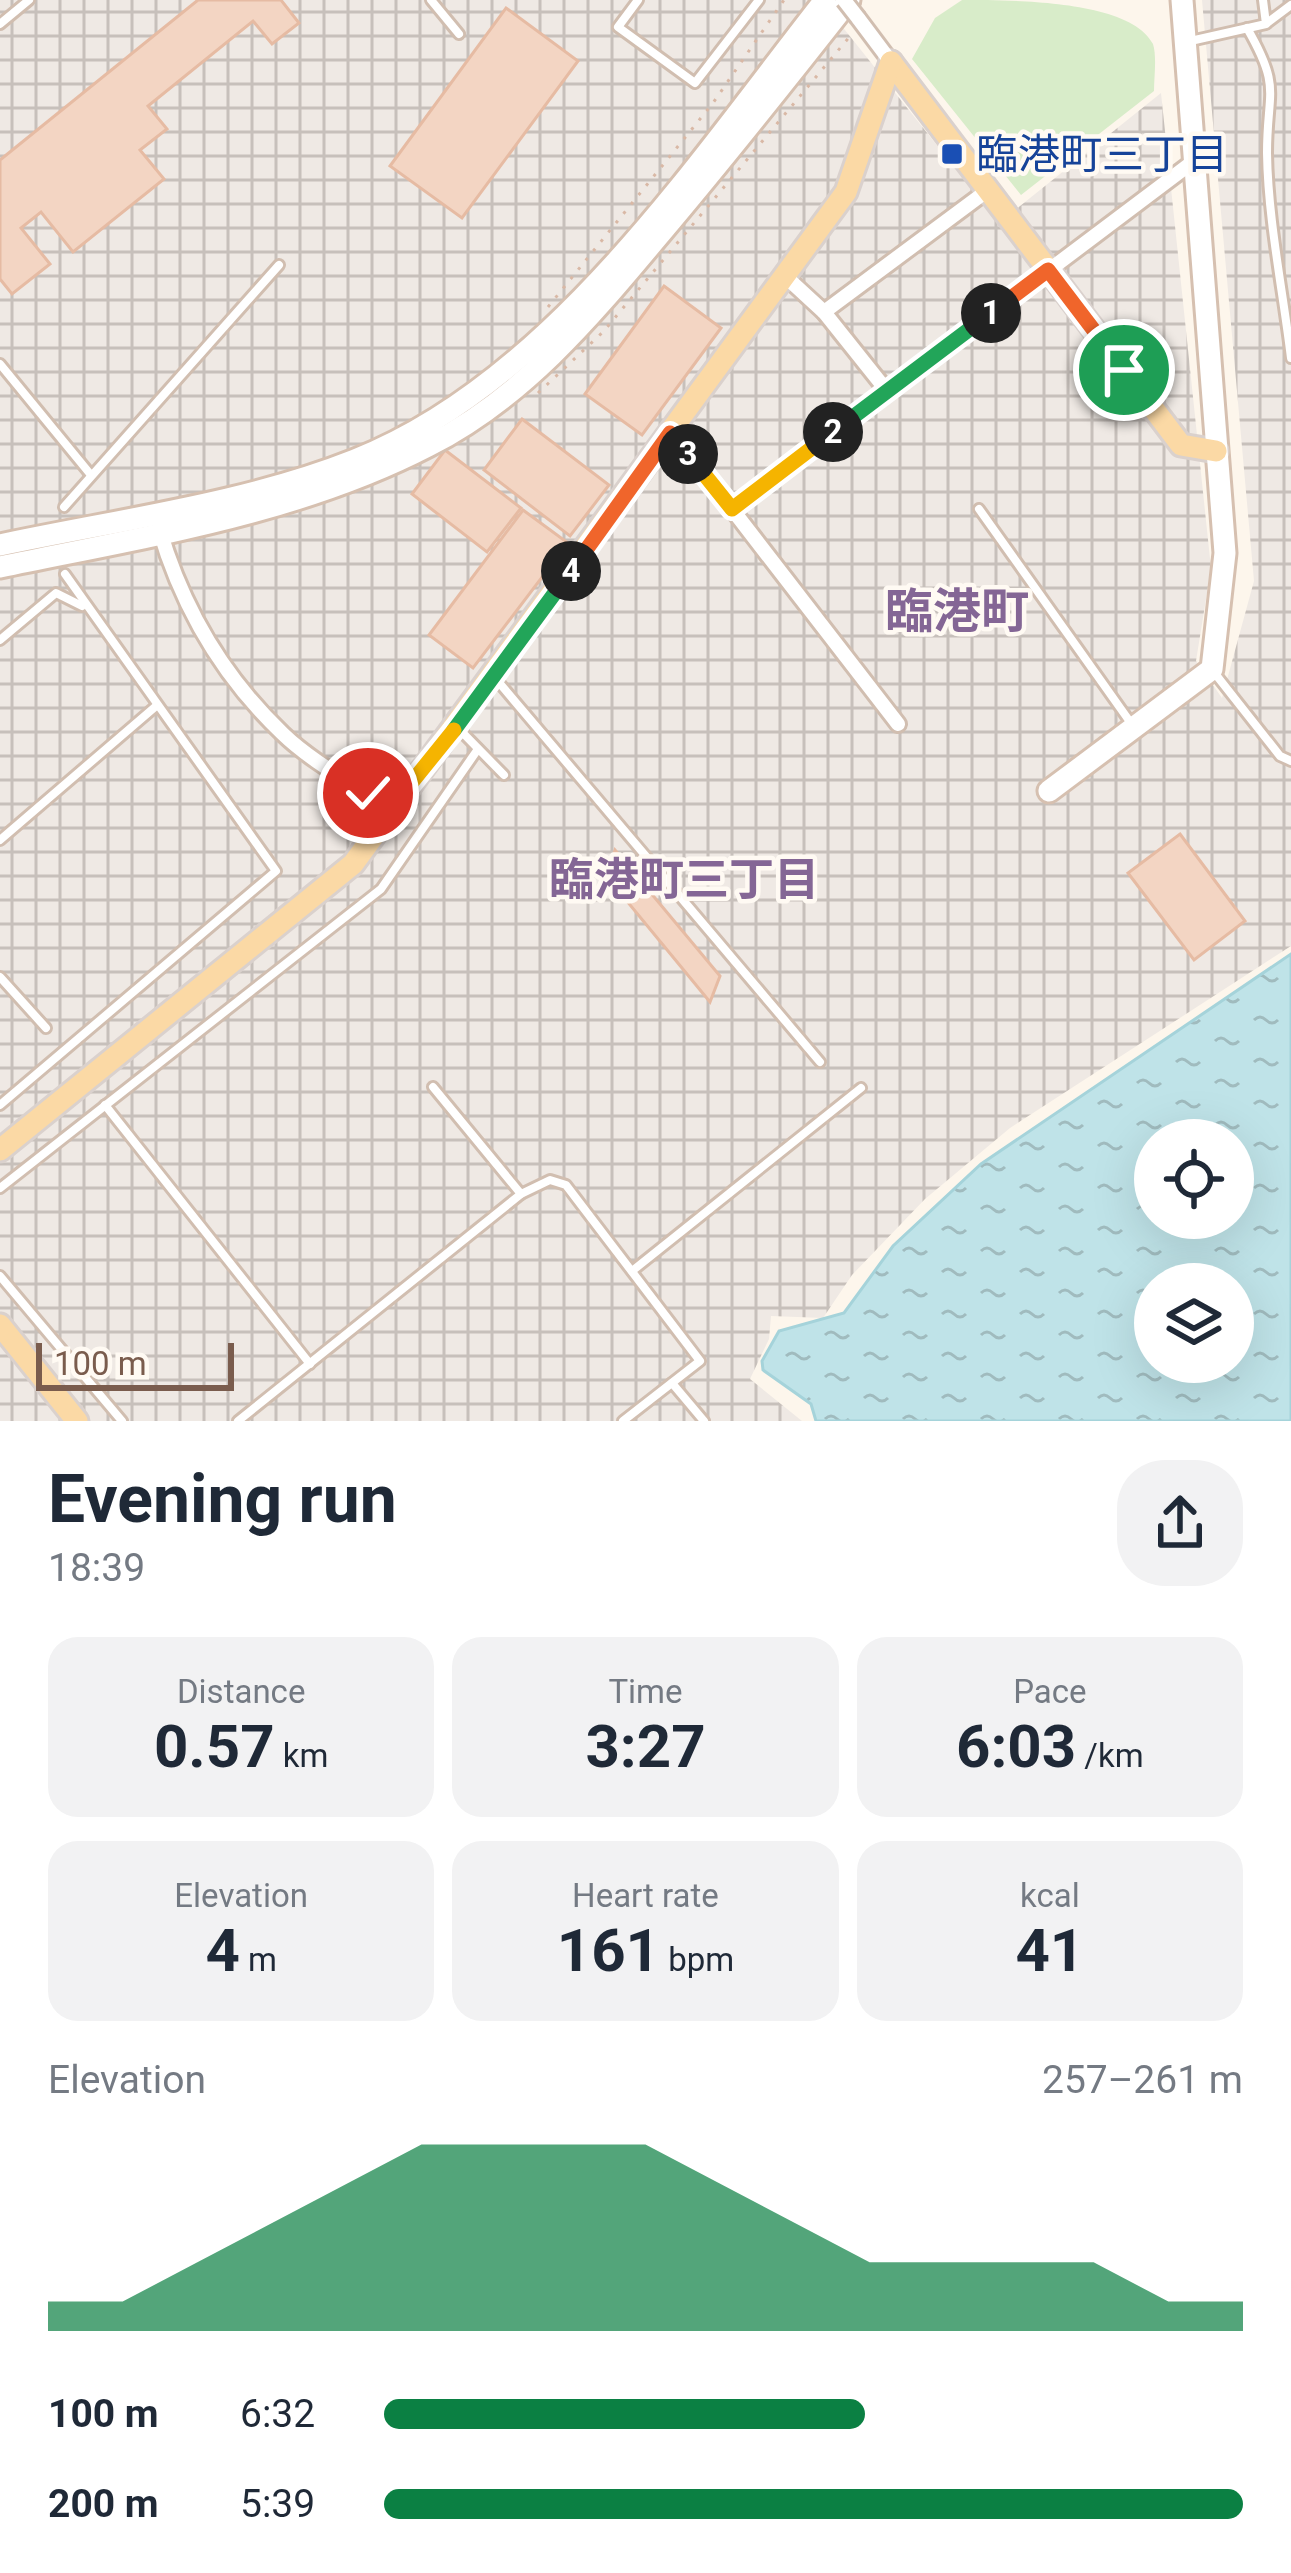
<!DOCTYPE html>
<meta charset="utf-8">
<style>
:root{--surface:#fff;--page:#f2f2f3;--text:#1f2937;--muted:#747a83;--accent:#0b8043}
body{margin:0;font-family:Roboto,"Noto Sans JP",sans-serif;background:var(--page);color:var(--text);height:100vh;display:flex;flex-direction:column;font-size:45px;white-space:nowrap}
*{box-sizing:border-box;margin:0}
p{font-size:39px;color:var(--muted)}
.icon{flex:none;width:66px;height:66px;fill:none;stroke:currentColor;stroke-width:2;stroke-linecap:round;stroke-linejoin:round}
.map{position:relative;height:1421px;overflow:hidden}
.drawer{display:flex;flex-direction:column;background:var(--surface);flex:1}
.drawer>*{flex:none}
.buttons{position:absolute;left:1134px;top:1119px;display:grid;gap:24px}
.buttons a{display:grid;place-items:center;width:120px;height:120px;border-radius:50%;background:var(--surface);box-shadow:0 12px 48px #0002;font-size:60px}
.scale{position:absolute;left:36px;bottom:30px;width:198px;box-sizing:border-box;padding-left:12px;border:6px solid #7a5c4d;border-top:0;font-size:33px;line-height:42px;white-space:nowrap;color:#7a5c4d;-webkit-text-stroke:9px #fffaf3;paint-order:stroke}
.pin{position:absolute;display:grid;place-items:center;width:102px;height:102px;color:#fff;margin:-51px;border:6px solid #fff;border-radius:50%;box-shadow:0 3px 12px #0007}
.km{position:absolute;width:60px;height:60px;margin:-30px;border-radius:50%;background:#222;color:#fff;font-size:33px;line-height:60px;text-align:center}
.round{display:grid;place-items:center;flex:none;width:126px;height:126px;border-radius:48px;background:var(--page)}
.overview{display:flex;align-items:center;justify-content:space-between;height:204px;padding:0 48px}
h1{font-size:66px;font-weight:700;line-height:90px}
.metrics{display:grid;grid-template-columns:repeat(3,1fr);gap:18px;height:204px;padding:12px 48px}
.metrics div{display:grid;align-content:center;border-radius:30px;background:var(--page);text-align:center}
.metrics b{font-size:60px;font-weight:700}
.metrics small{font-size:33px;font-weight:400}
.metrics p{font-size:33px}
.chart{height:336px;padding:24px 48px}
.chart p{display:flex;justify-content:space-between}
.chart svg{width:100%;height:216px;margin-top:12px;fill:var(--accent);opacity:.7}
ul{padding:0 48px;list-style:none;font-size:39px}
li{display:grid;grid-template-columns:192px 144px 1fr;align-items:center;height:90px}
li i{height:30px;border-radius:15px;background:var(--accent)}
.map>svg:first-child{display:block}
</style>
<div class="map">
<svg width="1291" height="1421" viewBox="0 0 1291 1421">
<defs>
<pattern id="industrial-grid" width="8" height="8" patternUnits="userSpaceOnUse" patternTransform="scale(3)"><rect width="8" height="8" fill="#efe9e4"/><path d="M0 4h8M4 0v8" fill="none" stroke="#c7c0bb"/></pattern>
<pattern id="water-ripples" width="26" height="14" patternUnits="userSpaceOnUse" patternTransform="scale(3)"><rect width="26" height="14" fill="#bfe3e8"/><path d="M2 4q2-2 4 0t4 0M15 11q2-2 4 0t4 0" fill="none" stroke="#a0bbbe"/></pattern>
</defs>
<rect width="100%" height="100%" fill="#fdf6ec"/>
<path fill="url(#industrial-grid)" d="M0,0H821L999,223L1161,93L1211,568L1196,661L1222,698L1254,581L1202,0H1291V946L1010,1128L925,1199L852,1275L823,1318L771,1316L769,1339L750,1379L802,1421H0Z"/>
<path fill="#d8ecc9" d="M962,0C1015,0 1131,0 1153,44C1157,57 1154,77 1154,91L1021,195L912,59L935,18Z"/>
<path fill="url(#water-ripples)" stroke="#a5d3da" stroke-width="3" fill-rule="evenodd" d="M1291,954V1421H816L811,1404L763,1370L762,1361L779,1331L844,1313L893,1246L981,1164ZM1155,1140H1233V1218H1155ZM1155,1284H1233V1362H1155Z"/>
<g fill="#f3d5c3" stroke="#e6bba3" stroke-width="3">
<path d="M198,0H281L299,23L272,44L253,21L148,106L167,129L140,150L164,179L73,252L41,212L21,228L50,264L12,294L0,279V160Z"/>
<path d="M506,8L578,61L462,218L390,166Z"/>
<path d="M664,286L721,328L642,435L585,394Z"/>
<path d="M522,419L609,485L570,536L484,470Z"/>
<path d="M445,450L521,508L487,552L412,494Z"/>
<path d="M523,510L568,543L473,668L429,635Z"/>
<path d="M1180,834L1245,921L1194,960L1128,873Z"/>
<path d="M615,850L720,976L710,1002L607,877Z"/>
</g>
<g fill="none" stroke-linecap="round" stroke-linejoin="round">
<g stroke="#d1beb0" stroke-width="14">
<g id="lane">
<path d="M431,0L459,34"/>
<path d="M638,0L618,27L695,83L759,0"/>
<path d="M1267,23L1291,5"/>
<path d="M0,24L29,0"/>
<path d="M1247,28C1282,89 1267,90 1267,153C1268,220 1283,291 1291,358"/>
<path d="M1186,42L1266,24L1263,0"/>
<path d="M0,364L91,475"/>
<path d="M64,507L279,265"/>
<path d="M979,509L1133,726"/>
<path d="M0,640L56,593L82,606"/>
<path d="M1213,671L1280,756L1291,761"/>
<path d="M496,679L820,1062"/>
<path d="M458,728L504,775"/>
<path d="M0,840L155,707"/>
<path d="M0,977L46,1028"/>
<path d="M433,1087L521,1194"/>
<path d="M0,1105L276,871L65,574"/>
<path d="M105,1105L310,1364"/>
<path d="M0,1188L381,889L478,749"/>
<path d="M632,1271L861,1088"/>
<path d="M0,1276L122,1421"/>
<path d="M672,1383L704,1421"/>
<path d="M238,1421L521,1194L550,1180L566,1185L700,1361L623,1421"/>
</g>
</g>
<g stroke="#d1beb0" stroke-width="20">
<g id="street">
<path d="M858,18L891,62"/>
<path d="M786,277L824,312L887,391"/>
<path d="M824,312L988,190"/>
<path d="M670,433L732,509"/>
<path d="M159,528C182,607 223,677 283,734C313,763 356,785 391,809"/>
<path d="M898,724L732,509L1194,161"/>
</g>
</g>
<g stroke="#d6c0b0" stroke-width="27">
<g id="secondary">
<path d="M0,545C117,520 244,504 355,460C553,382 696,164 825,0"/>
<path d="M0,567C143,537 297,514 428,446C525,397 592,315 660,234C725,157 787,79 849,0"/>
<path d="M1049,791L1212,669L1225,553L1182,0"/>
</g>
</g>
<g stroke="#dad1cd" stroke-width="27">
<g id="primary">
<path d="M891,62L1181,445L1216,451"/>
<path d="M0,1150L353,864L846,192L891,62"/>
<path d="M0,1325L77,1421"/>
</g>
</g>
<g stroke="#d9b8a5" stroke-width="3" stroke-dasharray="3 9" stroke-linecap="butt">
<path d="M548,307L713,103L784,0"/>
<path d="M538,393L603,332L851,35"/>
</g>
<use href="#lane" stroke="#fff" stroke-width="8"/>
<use href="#street" stroke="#fff" stroke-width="14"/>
<use href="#secondary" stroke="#fff" stroke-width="21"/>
<use href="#primary" stroke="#fbd9a5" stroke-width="21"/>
<g stroke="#d1beb0" stroke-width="20" stroke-linecap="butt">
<path id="street-bridge" d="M844,0L858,18"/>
</g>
<use href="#street-bridge" stroke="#fff" stroke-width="14"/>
</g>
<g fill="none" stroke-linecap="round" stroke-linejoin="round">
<g stroke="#fff" stroke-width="24">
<path id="split-1" d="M991,313L1048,270L1124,370"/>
</g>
<g stroke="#fff" stroke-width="24">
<path id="split-2" d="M833,432L991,313"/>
</g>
<g stroke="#fff" stroke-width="24">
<path id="split-3" d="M688,454L732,509L833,432"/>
</g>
<g stroke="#fff" stroke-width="24">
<path id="split-4" d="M571,571L670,433L688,454"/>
</g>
<g stroke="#fff" stroke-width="24">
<path id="split-5" d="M454,730L571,571"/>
</g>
<g stroke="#fff" stroke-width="24">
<path id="split-6" d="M368,793L391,808L454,730"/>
</g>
<use href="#split-1" stroke="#f0652b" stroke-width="15"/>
<use href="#split-2" stroke="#22a559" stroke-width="15"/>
<use href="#split-3" stroke="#f5b400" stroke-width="15"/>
<use href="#split-4" stroke="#f0652b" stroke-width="15"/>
<use href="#split-5" stroke="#22a559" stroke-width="15"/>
<use href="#split-6" stroke="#f5b400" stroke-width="15"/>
</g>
<rect fill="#1a4fb4" stroke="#fffaf3" stroke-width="4.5" x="940" y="142" width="24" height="24" rx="6"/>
<g text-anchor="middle" stroke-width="9" stroke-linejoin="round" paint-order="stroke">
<g font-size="42" fill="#164399" stroke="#fffaf3" text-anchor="start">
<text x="976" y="169">臨港町三丁目</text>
</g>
<g font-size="45" font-weight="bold" fill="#846695" stroke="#fffaf3">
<text x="684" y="895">臨港町三丁目</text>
</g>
<g font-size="48" font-weight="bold" fill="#846695" stroke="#fffaf3">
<text x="957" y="628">臨港町</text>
</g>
</g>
</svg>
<div class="buttons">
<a><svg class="icon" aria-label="locate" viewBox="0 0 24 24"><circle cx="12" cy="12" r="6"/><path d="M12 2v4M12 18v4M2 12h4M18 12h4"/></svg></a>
<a><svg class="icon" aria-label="layers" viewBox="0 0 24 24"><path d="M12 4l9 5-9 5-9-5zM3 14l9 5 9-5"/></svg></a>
</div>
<div class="scale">100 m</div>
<div class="pin" style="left:1124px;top:370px;background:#1e9e55"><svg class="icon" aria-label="arrive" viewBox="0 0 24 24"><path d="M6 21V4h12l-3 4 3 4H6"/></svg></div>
<div class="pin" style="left:368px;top:793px;background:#d93025"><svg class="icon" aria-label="check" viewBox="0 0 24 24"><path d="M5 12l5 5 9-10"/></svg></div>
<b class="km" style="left:991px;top:313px">1</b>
<b class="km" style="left:833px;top:432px">2</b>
<b class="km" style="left:688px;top:454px">3</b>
<b class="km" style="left:571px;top:571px">4</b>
</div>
<section class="drawer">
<div class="overview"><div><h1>Evening run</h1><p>18:39</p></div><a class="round"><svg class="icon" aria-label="share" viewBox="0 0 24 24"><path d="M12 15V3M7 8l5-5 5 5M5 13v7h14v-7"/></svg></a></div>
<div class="metrics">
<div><p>Distance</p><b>0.57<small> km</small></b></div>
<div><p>Time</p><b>3:27</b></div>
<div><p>Pace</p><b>6:03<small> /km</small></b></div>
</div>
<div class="metrics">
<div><p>Elevation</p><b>4<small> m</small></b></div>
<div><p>Heart rate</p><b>161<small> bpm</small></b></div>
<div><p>kcal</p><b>41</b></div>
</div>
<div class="chart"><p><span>Elevation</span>257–261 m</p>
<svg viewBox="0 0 160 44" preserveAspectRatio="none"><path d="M0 44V38L10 38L20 30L30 22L40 14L50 6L60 6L70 6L80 6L90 14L100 22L110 30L120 30L130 30L140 30L150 38L160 38V44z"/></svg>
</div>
<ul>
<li><b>100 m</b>6:32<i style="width:56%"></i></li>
<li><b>200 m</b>5:39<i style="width:100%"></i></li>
</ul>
</section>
